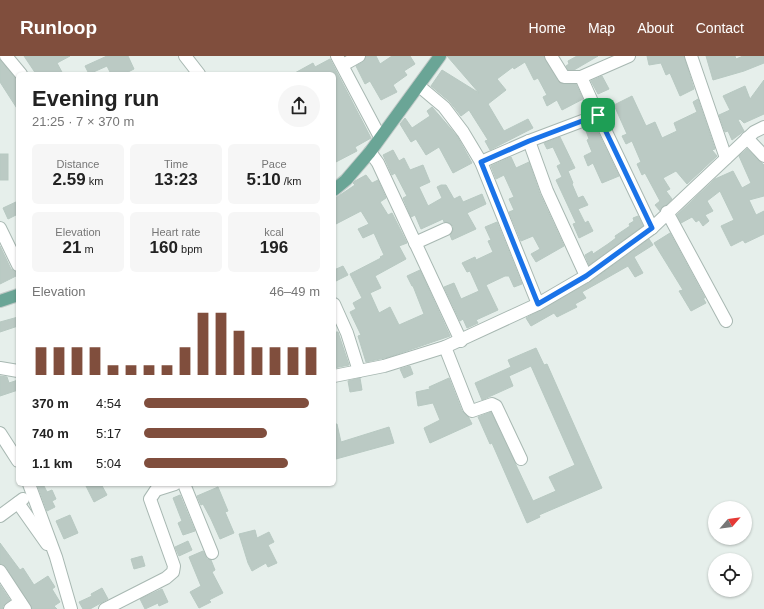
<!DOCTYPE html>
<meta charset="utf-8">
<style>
:root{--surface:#fff;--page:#f6f6f6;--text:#222;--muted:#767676;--accent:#804e3d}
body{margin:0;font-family:Helvetica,sans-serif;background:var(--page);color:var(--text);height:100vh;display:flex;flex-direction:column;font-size:15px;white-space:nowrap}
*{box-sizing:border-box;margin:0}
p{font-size:13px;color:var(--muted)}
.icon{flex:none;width:22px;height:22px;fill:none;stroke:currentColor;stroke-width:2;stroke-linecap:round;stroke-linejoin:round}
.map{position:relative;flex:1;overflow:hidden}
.sheet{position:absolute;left:16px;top:16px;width:320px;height:414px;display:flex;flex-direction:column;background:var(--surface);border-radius:6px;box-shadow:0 1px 3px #0004}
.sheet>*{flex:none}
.needle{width:26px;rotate:62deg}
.buttons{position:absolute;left:708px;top:445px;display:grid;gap:8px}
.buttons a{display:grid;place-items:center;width:44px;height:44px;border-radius:50%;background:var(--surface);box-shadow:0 1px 3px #0004;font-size:20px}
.pin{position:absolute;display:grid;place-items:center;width:34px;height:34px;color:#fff;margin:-17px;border-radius:8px;box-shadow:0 2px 6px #0006}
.round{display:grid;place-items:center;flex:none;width:42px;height:42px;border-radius:21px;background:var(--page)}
.headline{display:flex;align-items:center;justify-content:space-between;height:68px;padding:0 16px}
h1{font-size:22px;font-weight:700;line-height:30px}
.metrics{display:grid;grid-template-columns:repeat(3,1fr);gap:6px;height:68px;padding:4px 16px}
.metrics div{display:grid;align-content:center;border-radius:6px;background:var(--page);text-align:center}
.metrics b{font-size:17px;font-weight:700}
.metrics small{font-size:11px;font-weight:400}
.metrics p{font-size:11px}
.chart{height:112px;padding:8px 16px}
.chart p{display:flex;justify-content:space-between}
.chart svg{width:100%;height:72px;margin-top:4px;stroke:var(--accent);stroke-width:6}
ul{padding:0 16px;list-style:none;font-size:13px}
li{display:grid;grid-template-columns:64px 48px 1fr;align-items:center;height:30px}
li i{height:10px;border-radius:5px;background:var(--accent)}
header{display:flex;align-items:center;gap:24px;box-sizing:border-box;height:56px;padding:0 20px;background:var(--accent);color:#fff}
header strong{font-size:19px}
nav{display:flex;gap:22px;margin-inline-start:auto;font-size:14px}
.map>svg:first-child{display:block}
</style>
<header>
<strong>Runloop</strong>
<nav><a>Home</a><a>Map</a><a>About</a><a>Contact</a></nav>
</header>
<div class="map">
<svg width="764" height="553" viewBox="0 0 764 553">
<rect width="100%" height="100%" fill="#e6efeb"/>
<g fill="#bbcac4" stroke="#b8c9c2">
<path d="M24,0H70L57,7L63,18H36Z"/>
<path d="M107,0H128L134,13L124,18H111L107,10L89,18L85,10Z"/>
<path d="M366,0H376L380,8L392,0H410L415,8L404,15L407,19L393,29L397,36L381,44L370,25L365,28L356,10L363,6Z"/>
<path d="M447,0H544L558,25L564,28H576L583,43L562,54L557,44L547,50L543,41L547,39L538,22L534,24L525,6L514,13L513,11L497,23L506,34L488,48L504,75L528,63L533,72L490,94L485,85L488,84L469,54L461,60L449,45L431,30L442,14L479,37Z"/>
<path d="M577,0H598L574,14H568L566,10L569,8L568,5Z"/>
<path d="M647,0H684L694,33L680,40L670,17L666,19L661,7L649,9Z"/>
<path d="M706,0H735L736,3L743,0H764V7L744,15L713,24Z"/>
<path d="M330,3L371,82L355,91L357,95L334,107V18H293L313,7L315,11Z"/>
<path d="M0,4L18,25V54L0,26Z"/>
<path d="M602,20L609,33L598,38L591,25Z"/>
<path d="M764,24V58L744,67L740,63L738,64L744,75L732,84L728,75L725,76L719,59L730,54L723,40L745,30L750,43Z"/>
<path d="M632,40L646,70L655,66L662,82L677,75L674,67L697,56L693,46L698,43L715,93L712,94L717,100L687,128L676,115L663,122L670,133L666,135L672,143L660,155L655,149L660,145L645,117L642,119L637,108L641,106L632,85L626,88L622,80L627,78L614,49Z"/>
<path d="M432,51L457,80L472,107L453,117L439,91L426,99L416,83L411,86L400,68L405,62L412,72L430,60L427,55Z"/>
<path d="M594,68L619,120L602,127L593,107L588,110L584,100L592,96L587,84L589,83L585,72Z"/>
<path d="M560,81L575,112L568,115L573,127L572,128L578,142L583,140L588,149L578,153L585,167L588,165L593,175L579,182L573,168L576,167L556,124L562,121L557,110L561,108L553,91L547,93L544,87Z"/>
<path d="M747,93L764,109V140L749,144L756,159L764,155V178L745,187L743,184L731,190L721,170L734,164L720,135L707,145L713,155L705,159L709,165L703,170L699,164L696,166L692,161L681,167L677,159L715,123L733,115L742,132L751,127L739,100Z"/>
<path d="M393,94L399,105L404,102L410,114L423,109L430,126L419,131L428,150L442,142L437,131L441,129H446L454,143L460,140L463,146L482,138L486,148L467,157L476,173L452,184L450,179L453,174V170L450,167L444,166L443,163L421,173L415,159L411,161L403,142L407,140L395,117L392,119L383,99Z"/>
<rect x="0" y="98" width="8" height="26"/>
<path d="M511,101L516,112L529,106L540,138L564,190L536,206L531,198L540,193L533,180L521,185L509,156L514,154L509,143L514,141L504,119L496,123L491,110Z"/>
<path d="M366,119L372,127L378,124L386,142L380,146L388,159L392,157L407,187L399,190L406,203L375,220L381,232L370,237L379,257L390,251L399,269L424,258L413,230H412L407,220L420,214L450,280L389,301L366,306L358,280L361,279L350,256L356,253L353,247L362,242L350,218L381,202L380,201L384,199L374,177L363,182L358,173L369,168L361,155L334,169V143L355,129L353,127L355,125Z"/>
<path d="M18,145V158L8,163L3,152Z"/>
<path d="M638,160L643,170L589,209L585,199L592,195L593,198L608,188L616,182L615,180L630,170L629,168L634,165L633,162Z"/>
<path d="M497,166L522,228L514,231L509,220H505L486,229L498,254L476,264L478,267L467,272L463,263L460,265L444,231L454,227L461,243L479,235L470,215L467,216L462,207L475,201L476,204L493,196L488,185L491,184L485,171Z"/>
<path d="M670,177L705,242H703L706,247L691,255L679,235L683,234L654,187Z"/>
<path d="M649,183L653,189L634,201L643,217L635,221L628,210L582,236L586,242L575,248L577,251L557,261L554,257L531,270L526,262L590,226Z"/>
<path d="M0,190L11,213L18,216V219L0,228Z"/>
<path d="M343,210L348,219L334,226V214Z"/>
<path d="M18,261V270L0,276V266Z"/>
<path d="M334,276H338L349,309L334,312Z"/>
<path d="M536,292L544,309L547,308L602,432L539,459L540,461L527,467L492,387L490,388L478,361L491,356L533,445L556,435L549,421L575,409L531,310L509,320L513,330L482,344L475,327L511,311L508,304Z"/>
<path d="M410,310L413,318L404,322L400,313Z"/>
<path d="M0,320L7,321L9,327L18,324V334L0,340Z"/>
<path d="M360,322L362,334L350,336L348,325Z"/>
<path d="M449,322L462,355L469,362L472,368L430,387L424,372L440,364L433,347L418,350L416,336L430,333L429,331Z"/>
<path d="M334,368H337L341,386L389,371L394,387L336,403Z"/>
<path d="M37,428H43L47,436L52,434L56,443L52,445L55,451L47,455Z"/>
<path d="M85,428H101L107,439L94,446Z"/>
<path d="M218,431L228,455L225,456L234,477L220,483L211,463L203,448L201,449L197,440Z"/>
<path d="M180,439L195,475L183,479L178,467L182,465L173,442Z"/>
<path d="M70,459L78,477L64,483L56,465Z"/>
<path d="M255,474L257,482L269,476L274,486L268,489L277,507L268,511L266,507L252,515L248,507L239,478Z"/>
<path d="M188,485L192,494L179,500L175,491Z"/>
<path d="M0,487L20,514L23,512L34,529L48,520L55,531L52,533L60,546L54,550L57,553H32L6,511L0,508Z"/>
<path d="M203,495L207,503L211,504L215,514L212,516L223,537L209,544L211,546L199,552L190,536L201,530L189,501Z"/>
<path d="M142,500L145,510L134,513L131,503Z"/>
<path d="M0,529L10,544L3,550V553H0Z"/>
<path d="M102,532L108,543L90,553H83L79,546L92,540L91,538Z"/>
<path d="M162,533L168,546L159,550L158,547L145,553L140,543Z"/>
</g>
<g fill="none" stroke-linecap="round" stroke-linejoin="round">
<g stroke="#a8b8b2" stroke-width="14">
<g id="minor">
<path d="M6,0L21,18"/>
<path d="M185,0L199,18"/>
<path d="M337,0L380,81"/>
<path d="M551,0L564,21H581L598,59"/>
<path d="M691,0L726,102"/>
<path d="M343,9L359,0"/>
<path d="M581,21L629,0"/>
<path d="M419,30L444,51L463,76L481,106L538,248"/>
<path d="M747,82L764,100"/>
<path d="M529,85L547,135L586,220"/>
<path d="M370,96L378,107L461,285"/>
<path d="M481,106L529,85L598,59L652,172"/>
<path d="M667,156L726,265"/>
<path d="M0,172L18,209"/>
<path d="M415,187L446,173"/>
<path d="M334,248L347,277L359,315"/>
<path d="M445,291L469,352L472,355L492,348L496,350L521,403"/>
<path d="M0,312L18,315"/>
<path d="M334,320L384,310L445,291L538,248L586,220L652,172L754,76L764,71"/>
<path d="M0,377L18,405"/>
<path d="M29,428L56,501L71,553"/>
<path d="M184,428L212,497"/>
<path d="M18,447L47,488"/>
<path d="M0,460L23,443"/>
<path d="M0,515L25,553"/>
<path d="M10,553L20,546"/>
<path d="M105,553L166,522L173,516L174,510L150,443L156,434L175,428"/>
</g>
</g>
<g stroke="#c2cac8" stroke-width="14">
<g id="major">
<path d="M334,134L346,124L370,96L440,0"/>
<path d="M0,245L18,239"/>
</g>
</g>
<use href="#minor" stroke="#fff" stroke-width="12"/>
<use href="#major" stroke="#6aa596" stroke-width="12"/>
</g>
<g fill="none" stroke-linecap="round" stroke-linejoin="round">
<g stroke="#fff" stroke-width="8">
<path id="route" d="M598,59L652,172L586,220L538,248L481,106L529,85Z"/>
</g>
<use href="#route" stroke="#1a73e8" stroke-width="5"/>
</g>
</svg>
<div class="buttons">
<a><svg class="needle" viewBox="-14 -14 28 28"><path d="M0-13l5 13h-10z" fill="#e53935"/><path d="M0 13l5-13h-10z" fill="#767676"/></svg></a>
<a><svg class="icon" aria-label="locate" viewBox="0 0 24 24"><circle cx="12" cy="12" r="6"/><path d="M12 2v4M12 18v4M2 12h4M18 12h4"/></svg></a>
</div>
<div class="pin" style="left:598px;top:59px;background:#1e9e55"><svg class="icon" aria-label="arrive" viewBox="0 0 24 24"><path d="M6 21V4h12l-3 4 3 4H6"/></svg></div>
<section class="sheet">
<div class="headline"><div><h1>Evening run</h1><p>21:25 · 7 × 370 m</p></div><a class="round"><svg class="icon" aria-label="share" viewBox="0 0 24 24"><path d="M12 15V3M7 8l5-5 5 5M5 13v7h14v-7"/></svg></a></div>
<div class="metrics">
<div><p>Distance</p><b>2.59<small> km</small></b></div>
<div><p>Time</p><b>13:23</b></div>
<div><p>Pace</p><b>5:10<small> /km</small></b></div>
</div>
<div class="metrics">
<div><p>Elevation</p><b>21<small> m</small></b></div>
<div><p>Heart rate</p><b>160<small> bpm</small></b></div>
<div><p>kcal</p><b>196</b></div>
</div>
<div class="chart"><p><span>Elevation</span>46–49 m</p>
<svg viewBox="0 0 160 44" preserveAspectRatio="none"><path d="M5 44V27M15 44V27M25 44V27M35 44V27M45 44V38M55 44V38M65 44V38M75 44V38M85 44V27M95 44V6M105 44V6M115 44V17M125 44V27M135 44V27M145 44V27M155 44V27"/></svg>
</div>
<ul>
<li><b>370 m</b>4:54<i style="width:94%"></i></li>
<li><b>740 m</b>5:17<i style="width:70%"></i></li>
<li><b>1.1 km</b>5:04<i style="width:82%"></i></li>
</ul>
</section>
</div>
